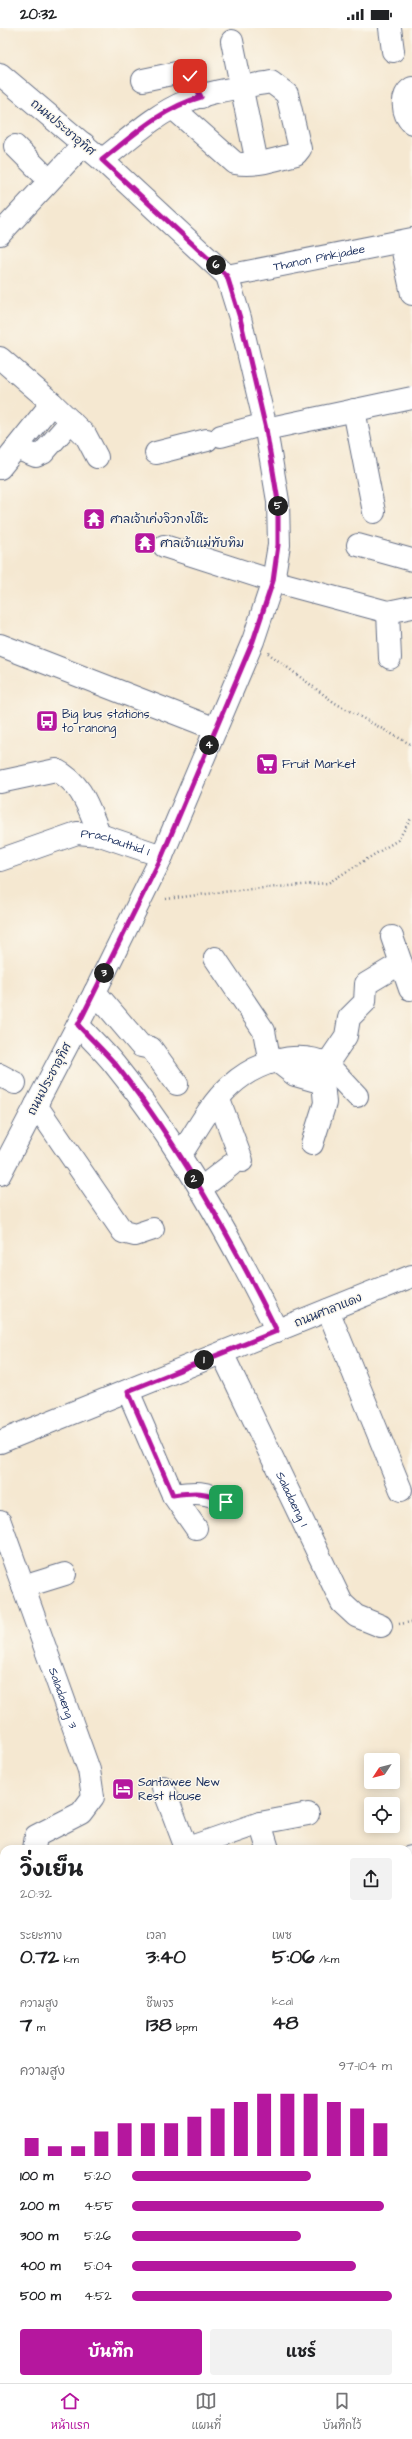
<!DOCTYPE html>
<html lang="th">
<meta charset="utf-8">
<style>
:root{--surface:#fff;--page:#f2f2f2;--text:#202124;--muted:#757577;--line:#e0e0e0;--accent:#b5179e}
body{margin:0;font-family:"Architects Daughter","Playpen Sans Thai",sans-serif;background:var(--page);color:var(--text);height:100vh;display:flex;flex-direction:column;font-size:15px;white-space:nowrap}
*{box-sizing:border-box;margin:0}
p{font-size:13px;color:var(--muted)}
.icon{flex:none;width:22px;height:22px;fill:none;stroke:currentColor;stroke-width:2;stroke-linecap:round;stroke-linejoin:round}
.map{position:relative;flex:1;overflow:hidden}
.details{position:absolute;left:0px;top:1817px;width:412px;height:538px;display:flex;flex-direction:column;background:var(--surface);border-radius:12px 12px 0 0;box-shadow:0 2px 10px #0003}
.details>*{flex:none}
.needle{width:26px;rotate:234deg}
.controls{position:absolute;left:364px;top:1725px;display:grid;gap:8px}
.controls a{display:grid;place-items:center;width:36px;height:36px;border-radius:4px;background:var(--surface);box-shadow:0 2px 10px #0003;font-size:20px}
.pin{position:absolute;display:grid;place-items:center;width:34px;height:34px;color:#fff;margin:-17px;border-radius:8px;box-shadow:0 2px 6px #0006}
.km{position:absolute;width:20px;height:20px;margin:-10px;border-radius:50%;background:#222;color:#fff;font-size:11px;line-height:20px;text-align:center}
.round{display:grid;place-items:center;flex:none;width:42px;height:42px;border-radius:4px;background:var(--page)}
.summary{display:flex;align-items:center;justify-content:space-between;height:68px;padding:0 20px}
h1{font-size:22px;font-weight:700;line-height:30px}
.figures{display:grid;grid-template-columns:repeat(3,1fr);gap:6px;height:68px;padding:4px 20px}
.figures div{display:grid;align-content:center}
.figures b{font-size:20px;font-weight:700}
.figures small{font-size:11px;font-weight:400}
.figures p{font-size:11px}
.chart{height:112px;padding:8px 20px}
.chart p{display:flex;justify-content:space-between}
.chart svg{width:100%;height:72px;margin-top:4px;stroke:var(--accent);stroke-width:6}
.button{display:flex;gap:8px;margin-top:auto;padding:8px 20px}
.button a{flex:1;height:46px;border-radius:4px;background:var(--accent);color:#fff;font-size:16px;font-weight:700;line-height:46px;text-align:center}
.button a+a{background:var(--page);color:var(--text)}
ul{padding:0 20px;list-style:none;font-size:13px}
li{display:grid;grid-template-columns:64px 48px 1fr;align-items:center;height:30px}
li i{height:10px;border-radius:5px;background:var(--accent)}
.status{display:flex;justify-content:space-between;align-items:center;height:28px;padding:0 20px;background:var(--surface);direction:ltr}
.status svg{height:11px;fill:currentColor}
.tab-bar{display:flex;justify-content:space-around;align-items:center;height:56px;border-top:1px solid var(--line);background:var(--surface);font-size:11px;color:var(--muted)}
.tab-bar a{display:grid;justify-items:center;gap:2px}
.tab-bar .on{color:var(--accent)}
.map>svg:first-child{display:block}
</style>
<div class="status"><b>20:32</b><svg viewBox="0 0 49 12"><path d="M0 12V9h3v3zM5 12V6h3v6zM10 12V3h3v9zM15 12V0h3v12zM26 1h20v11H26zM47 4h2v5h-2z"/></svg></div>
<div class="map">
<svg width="412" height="2355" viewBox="0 0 412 2355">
<rect width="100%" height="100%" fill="#fbf7ec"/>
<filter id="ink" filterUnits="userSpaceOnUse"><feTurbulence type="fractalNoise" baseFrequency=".025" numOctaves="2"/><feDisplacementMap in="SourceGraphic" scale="8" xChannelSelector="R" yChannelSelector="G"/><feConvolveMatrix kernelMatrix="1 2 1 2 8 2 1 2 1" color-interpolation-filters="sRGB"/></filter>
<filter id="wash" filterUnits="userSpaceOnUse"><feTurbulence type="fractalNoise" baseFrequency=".012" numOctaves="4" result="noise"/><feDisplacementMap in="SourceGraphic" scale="16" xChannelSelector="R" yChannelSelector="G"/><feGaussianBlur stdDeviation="0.9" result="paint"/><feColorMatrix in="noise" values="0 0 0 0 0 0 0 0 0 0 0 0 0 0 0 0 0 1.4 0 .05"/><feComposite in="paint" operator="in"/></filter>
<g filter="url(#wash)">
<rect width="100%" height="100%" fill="#f5e8d1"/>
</g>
<g filter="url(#ink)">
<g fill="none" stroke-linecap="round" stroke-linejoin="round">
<g stroke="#677086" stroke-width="24">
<g id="minor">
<path d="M390,0L393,23"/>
<path d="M232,13L257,135"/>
<path d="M0,46L102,132L227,248L240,290L265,396L278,473L279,517L273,553L253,613L162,828L95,964L0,1146"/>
<path d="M143,52L181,44L191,48L201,69"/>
<path d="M412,60C400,67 402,86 412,95"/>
<path d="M15,118L49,152"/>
<path d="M102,132C129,111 155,86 187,73C213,62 244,59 271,54L287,66L300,121L296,126C276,131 256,139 235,135L173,80"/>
<path d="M0,206L84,116"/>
<path d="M401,214L412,266"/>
<path id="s1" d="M227,248L412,211"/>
<path d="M0,330L52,375L86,408L97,429"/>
<path d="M354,382L374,484"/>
<path d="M266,401L412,370"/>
<path d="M221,408L265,396"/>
<path d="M16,420L36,428L43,425L71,393"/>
<path d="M156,425L207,412"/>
<path d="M0,440L52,375"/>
<path d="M358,517L412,532"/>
<path d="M164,518L273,553L388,584L412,579"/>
<path d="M388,584L390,630"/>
<path d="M0,617L216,701"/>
<path d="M0,754L56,742C84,757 88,780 100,807"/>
<path id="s2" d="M0,832L77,805L100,807L162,828"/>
<path d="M392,909L410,961"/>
<path d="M215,930L264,1003L270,1035"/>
<path d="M95,964L141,1018L151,1020L177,1056"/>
<path d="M78,997C90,1010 104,1023 115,1037C180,1118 231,1210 277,1303"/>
<path d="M277,1033L295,1047L323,1055"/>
<path d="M327,1036L346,1008L349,990L365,974L366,956L401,935"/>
<path d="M0,1047L15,1055"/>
<path d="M219,1072L242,1133"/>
<path d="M36,1077L123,1204L135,1207L153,1201"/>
<path d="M312,1116L325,1075L321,1033"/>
<path d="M180,1128C195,1105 210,1076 230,1058C255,1035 296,1021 327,1036L357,1068"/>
<path d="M200,1161L231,1137"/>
<path d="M328,1282L401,1462"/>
<path id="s3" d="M222,1325L342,1575L356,1588L381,1598"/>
<path d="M128,1363L173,1467L196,1500"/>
<path d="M173,1467C195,1464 206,1463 226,1474"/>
<path id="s4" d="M0,1494L89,1742L93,1769L81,1785L36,1808L34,1821"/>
<path d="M23,1559L65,1546"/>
<path d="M163,1759L186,1820"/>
<path d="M260,1795L268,1821"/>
<path d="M185,1821L260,1795L308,1786"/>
<path d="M408,1830L412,1829"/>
<path d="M408,1876L412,1898"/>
<path d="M408,1965L412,1966"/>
<path d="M0,1991L4,1990"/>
<path d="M0,2171L4,2172"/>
<path d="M408,2241H412"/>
<path d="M174,2351L175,2355"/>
<path d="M292,2351V2355"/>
<path d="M390,2351V2355"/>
</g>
</g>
<g stroke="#677086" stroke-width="24">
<path id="major" d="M0,1414L412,1248"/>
</g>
<g stroke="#677086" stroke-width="2.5" stroke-dasharray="1 3" stroke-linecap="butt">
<path d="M268,625L335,675L412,717"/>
<path d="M166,871L239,862L328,855L398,812L412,789"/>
<path d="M399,1596L412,1594"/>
</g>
<use href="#minor" stroke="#fff" stroke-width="22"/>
<use href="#major" stroke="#fff" stroke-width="22"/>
</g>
</g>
<g fill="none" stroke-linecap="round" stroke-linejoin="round" filter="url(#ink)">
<g stroke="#fff" stroke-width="8">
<path id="route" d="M190,48L201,69C162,80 132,108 102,132L227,248L240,290L266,401L278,473V517L273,553L253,613L162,828L78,997C90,1010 104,1023 116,1037C180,1118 231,1210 277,1303L128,1363L173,1467C195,1464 206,1463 226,1474"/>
</g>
<use href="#route" stroke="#b5179e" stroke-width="5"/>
</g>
<defs>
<g id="temple-square" transform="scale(1.15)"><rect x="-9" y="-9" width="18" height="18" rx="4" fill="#b5179e" stroke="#fbf7ec"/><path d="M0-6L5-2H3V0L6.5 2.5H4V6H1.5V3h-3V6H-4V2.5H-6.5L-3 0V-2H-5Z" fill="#fff"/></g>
<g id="bus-square" transform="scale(1.15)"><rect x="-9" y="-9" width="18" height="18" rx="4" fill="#b5179e" stroke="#fbf7ec"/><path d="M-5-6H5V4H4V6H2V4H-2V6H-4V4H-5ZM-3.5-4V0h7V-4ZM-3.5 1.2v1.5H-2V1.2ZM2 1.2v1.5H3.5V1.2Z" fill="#fff"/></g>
<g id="supermarket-square" transform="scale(1.15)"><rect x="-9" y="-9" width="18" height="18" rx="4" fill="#b5179e" stroke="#fbf7ec"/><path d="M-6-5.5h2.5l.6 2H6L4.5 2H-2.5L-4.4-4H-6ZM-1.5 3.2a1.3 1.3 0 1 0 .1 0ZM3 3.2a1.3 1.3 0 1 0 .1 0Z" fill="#fff"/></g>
<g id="hotel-square" transform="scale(1.15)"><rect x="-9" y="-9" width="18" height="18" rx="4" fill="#b5179e" stroke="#fbf7ec"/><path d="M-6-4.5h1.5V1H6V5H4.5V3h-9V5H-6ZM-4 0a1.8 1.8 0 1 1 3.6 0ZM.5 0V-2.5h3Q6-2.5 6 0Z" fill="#fff"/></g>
</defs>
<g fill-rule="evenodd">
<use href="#temple-square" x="94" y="491"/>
<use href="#temple-square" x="145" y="515"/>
<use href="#bus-square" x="47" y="693"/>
<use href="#supermarket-square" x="267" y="736"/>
<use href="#hotel-square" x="123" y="1761"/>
</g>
<g text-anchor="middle" stroke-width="3" stroke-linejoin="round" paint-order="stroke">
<g font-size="12" fill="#1b2f5e" stroke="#fbf7ec">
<text transform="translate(63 99) rotate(40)" y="4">ถนนประชาอุทิศ</text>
<text dy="4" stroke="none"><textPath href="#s1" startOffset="94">Thanon Pinkjadee</textPath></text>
<text dy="4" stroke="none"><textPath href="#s2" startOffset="121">Prachauthid 1</textPath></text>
<text transform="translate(49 1051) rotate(-62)" y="4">ถนนประชาอุทิศ</text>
<text transform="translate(328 1282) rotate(-22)" y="4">ถนนศาลาแดง</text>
<text dy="4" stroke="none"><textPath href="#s3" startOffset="162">Saladaeng 1</textPath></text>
<text dy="4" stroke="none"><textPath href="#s4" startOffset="187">Saladaeng 3</textPath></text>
</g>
<g font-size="12" fill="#1b2f5e" stroke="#fbf7ec" text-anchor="start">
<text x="110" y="495">ศาลเจ้าเค่งจิวกงโต๊ะ</text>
<text x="160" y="519">ศาลเจ้าแม่ทับทิม</text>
<text x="62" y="690">Big bus stations<tspan x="62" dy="14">to ranong</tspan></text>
<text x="282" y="740">Fruit Market</text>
<text x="138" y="1758">Santawee New<tspan x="138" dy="14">Rest House</tspan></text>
</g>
</g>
</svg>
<div class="controls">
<a><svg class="needle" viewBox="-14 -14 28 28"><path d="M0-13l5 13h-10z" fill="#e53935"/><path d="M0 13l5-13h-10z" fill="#757577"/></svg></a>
<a><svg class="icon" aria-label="locate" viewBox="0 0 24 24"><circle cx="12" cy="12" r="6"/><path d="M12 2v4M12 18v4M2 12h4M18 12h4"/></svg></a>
</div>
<div class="pin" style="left:226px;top:1474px;background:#1e9e55"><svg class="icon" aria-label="arrive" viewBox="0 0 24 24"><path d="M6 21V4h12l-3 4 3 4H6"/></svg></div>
<div class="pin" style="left:190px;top:48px;background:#d93025"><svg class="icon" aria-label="check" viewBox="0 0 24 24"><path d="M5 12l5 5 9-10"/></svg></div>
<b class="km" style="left:204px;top:1332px">1</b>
<b class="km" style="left:194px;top:1151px">2</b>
<b class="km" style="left:104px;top:945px">3</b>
<b class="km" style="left:209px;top:717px">4</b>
<b class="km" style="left:278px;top:478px">5</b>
<b class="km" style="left:216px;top:237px">6</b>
<section class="details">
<div class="summary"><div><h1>วิ่งเย็น</h1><p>20:32</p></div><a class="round"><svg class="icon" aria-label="share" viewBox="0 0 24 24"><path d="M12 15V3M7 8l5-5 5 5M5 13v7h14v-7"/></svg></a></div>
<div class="figures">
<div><p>ระยะทาง</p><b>0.72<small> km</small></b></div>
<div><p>เวลา</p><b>3:40</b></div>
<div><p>เพซ</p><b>5:06<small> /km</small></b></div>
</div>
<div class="figures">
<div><p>ความสูง</p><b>7<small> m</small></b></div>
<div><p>ชีพจร</p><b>138<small> bpm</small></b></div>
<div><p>kcal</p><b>48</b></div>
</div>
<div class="chart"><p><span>ความสูง</span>97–104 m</p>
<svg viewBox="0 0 160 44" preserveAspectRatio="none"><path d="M5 44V33M15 44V38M25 44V38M35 44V29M45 44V24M55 44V24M65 44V24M75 44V20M85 44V15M95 44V11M105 44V6M115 44V6M125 44V6M135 44V11M145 44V15M155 44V24"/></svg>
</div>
<ul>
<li><b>100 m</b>5:20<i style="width:69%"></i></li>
<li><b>200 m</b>4:55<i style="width:97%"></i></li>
<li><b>300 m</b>5:26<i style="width:65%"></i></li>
<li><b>400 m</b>5:04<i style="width:86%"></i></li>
<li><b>500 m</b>4:52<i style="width:100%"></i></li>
</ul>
<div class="button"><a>บันทึก</a><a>แชร์</a></div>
</section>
</div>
<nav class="tab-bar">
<a class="on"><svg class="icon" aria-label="home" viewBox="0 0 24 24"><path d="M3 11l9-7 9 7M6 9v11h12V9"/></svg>หน้าแรก</a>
<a><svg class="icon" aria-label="map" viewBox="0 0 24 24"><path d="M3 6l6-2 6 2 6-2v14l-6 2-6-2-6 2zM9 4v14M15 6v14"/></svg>แผนที่</a>
<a><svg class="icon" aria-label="saved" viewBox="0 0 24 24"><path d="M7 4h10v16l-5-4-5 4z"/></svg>บันทึกไว้</a>
</nav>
